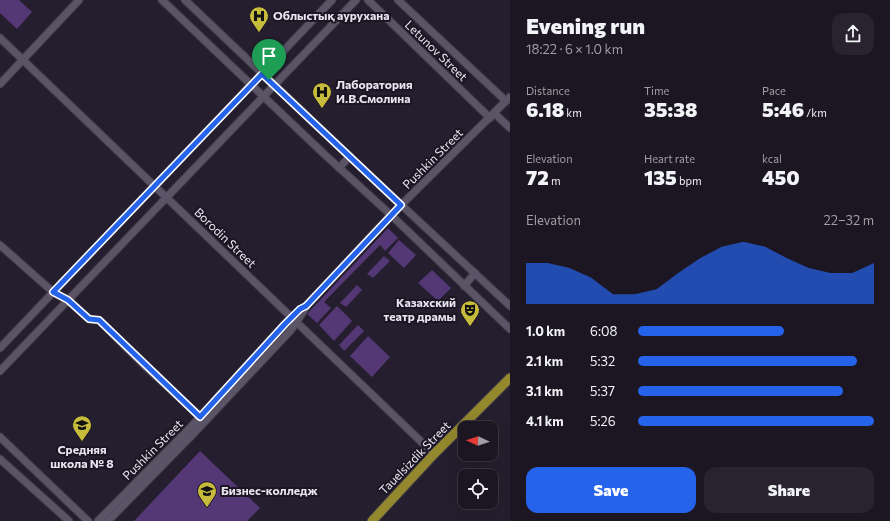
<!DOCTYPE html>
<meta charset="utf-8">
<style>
:root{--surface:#1c1622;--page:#29232f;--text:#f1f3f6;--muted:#a09fa5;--line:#3a3540;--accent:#2563eb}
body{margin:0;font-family:Commissioner,sans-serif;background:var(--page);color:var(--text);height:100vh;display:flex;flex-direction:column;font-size:15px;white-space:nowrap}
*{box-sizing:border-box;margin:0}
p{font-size:13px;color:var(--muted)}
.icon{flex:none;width:22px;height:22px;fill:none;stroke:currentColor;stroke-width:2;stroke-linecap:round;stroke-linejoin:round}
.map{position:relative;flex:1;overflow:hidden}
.side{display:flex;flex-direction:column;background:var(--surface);width:380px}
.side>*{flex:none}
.needle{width:26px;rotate:273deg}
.buttons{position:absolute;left:458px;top:421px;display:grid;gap:8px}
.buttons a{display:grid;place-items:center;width:40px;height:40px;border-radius:8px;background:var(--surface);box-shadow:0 4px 16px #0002,0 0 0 1px var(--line);font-size:20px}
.pin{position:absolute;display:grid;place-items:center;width:34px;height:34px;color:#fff;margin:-41px -17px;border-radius:50% 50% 50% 0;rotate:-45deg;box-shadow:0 0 4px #0007}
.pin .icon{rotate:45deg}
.round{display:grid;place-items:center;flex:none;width:42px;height:42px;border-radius:12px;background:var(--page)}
.overview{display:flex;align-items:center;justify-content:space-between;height:68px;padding:0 16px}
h1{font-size:22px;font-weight:800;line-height:30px}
.figures{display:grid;grid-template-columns:repeat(3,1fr);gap:6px;height:68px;padding:4px 16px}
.figures div{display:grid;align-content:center}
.figures b{font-size:20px;font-weight:800}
.figures small{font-size:11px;font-weight:400}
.figures p{font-size:11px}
.chart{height:112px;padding:8px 16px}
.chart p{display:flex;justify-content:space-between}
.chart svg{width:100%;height:72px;margin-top:4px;fill:var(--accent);opacity:.7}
.action{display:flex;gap:8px;margin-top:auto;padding:8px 16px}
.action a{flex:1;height:46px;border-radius:12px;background:var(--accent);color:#fff;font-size:16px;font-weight:800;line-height:46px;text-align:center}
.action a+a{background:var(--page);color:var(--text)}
ul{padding:0 16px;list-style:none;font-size:13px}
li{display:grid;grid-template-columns:64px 48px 1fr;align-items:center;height:30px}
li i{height:10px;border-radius:5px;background:var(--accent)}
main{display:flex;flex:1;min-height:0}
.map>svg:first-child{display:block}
</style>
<main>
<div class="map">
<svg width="510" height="521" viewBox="0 0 510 521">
<rect width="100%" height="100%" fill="#251e2e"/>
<g fill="#543775">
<path d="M0,0H19L32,12L17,29L0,13Z"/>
<path d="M388,228L398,238L385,251L380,245L324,302L331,308L317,323L307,314Z"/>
<path d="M399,240L416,255L404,268L388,253Z"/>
<path d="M384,256L390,261L373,278L367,274Z"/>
<path d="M432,270L451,288L438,301L418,283Z"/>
<path d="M357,285L362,290L346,307L340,303Z"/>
<path d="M337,306L352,321L334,341L319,325Z"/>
<path d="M358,325L364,331L344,351L339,345Z"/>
<path d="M368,336L390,357L372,377L350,356Z"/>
<path d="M200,451L260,508L247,521H134Z"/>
</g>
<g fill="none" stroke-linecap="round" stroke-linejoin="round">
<g stroke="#3e3946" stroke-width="9">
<g id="minor">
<path d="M162,0L323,153L391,215L510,329"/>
<path d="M185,0L367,173L510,306"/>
<path d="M368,0L490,118"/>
<path d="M398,0L506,101"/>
<path d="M0,38L434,454"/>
<path d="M0,84L79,0"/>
<path d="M494,113L510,128"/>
<path d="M339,168L350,156"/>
<path d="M0,245L53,292L68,300L89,319L99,320L146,367L203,419"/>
<path d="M464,286L475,273"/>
<path d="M0,348L332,0"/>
<path d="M0,371L356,0"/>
<path d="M0,437L88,521"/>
<path d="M0,459L69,521"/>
<path d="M98,521L189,429L291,317L306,306L391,215L510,97"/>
<path d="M108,521L194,433L291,330L303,312L306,307"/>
</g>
</g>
<g stroke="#3e3946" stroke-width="11">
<path id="major" d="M372,521L434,454L510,378"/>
</g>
<use href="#minor" stroke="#5b5467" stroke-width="7"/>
<use href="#major" stroke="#93882d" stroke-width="9"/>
</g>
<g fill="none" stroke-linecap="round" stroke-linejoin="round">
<g stroke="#fff" stroke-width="8">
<path id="route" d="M262,74L401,205L306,306L300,309L285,324L200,417L99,320L89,319L68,300L53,292Z"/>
</g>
<use href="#route" stroke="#2563eb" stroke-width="5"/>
</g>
<defs>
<g id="hospital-pin" transform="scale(1)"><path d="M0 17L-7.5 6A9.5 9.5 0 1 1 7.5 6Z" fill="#c7bb3b" stroke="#1b1524"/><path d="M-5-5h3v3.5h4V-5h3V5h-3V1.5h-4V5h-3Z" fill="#111"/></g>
<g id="theatre-pin" transform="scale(1)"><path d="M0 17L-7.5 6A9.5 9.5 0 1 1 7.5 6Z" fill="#c7bb3b" stroke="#1b1524"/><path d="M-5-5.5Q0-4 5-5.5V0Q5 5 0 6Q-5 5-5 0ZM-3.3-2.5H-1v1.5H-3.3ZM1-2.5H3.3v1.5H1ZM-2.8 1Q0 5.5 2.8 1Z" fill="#111"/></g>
<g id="school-pin" transform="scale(1)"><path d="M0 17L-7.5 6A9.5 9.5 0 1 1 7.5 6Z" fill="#c7bb3b" stroke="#1b1524"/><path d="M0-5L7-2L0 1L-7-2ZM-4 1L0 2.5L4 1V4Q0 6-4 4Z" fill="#111"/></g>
<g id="university-pin" transform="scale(1)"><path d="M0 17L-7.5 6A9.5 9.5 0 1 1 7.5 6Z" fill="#c7bb3b" stroke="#1b1524"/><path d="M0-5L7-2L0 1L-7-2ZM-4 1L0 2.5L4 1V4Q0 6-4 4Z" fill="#111"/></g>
</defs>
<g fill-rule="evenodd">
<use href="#hospital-pin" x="259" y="16"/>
<use href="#hospital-pin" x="322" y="92"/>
<use href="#theatre-pin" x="470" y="310"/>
<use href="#school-pin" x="82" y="425"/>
<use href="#university-pin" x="207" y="491"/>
</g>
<g text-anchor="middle" stroke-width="4" stroke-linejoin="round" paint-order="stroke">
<g font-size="12" font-weight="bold" fill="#e9e5f0" stroke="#1b1524" text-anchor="start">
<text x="273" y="20">Облыстық аурухана</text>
<text x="336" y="89">Лаборатория<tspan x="336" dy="14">И.В.Смолина</tspan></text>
<text x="456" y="307" text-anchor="end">Казахский<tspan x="456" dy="14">театр драмы</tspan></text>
<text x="82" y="454" text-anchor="middle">Средняя<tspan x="82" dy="14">школа № 8</tspan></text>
<text x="221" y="495">Бизнес-колледж</text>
</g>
<g font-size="12" fill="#e9e5f0" stroke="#1b1524">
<text transform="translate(436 51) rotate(44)" y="4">Letunov Street</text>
<text transform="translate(433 159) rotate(-45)" y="4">Pushkin Street</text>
<text transform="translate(225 238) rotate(44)" y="4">Borodin Street</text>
<text transform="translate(153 450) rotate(-45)" y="4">Pushkin Street</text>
<text transform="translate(415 458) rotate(-46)" y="4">Tauelsіzdіk Street</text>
</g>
</g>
</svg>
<div class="buttons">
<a><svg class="needle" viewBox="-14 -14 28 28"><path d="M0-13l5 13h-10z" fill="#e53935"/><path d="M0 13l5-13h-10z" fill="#a09fa5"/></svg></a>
<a><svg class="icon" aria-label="locate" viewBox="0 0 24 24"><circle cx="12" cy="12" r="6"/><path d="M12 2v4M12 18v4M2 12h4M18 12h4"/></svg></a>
</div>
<div class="pin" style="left:269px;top:80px;background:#1e9e55"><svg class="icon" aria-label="arrive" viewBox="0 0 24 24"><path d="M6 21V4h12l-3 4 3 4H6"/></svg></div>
</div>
<section class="side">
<div class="overview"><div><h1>Evening run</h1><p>18:22 · 6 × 1.0 km</p></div><a class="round"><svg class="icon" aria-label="share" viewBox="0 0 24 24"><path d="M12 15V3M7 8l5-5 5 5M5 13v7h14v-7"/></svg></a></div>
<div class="figures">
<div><p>Distance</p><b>6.18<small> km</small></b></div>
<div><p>Time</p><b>35:38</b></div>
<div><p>Pace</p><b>5:46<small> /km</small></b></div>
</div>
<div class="figures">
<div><p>Elevation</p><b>72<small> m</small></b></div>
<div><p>Heart rate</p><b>135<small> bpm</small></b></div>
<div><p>kcal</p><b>450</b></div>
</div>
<div class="chart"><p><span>Elevation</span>22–32 m</p>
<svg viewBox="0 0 160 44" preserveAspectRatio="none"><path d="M0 44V19L10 19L20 22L30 28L40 38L50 38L60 35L70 25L80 16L90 9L100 6L110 9L120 16L130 22L140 25L150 25L160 19V44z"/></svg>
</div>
<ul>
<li><b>1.0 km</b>6:08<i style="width:62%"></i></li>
<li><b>2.1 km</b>5:32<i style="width:93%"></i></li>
<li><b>3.1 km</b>5:37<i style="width:87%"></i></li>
<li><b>4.1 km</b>5:26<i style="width:100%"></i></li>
</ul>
<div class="action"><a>Save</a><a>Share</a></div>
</section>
</main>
